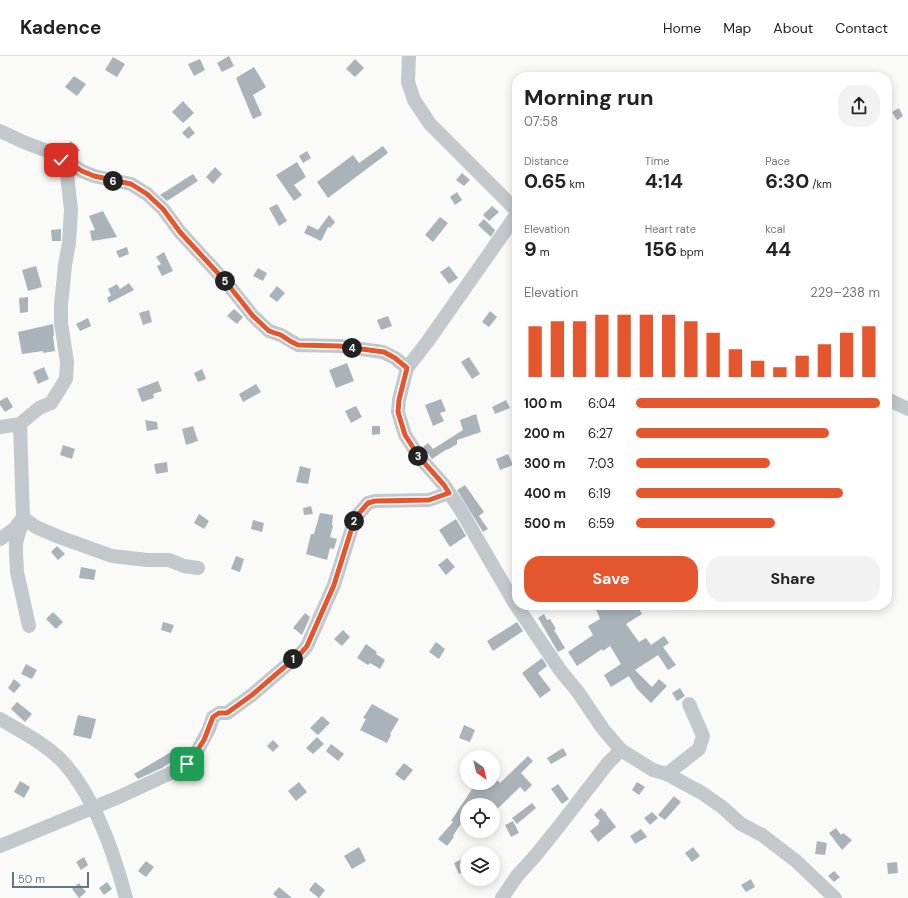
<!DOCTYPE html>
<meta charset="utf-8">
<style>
:root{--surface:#fff;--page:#f2f2f2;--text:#222;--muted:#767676;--line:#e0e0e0;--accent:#e4572e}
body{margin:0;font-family:"DM Sans",sans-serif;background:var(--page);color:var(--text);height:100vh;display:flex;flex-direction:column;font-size:15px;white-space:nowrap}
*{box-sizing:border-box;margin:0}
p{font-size:13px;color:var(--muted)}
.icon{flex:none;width:22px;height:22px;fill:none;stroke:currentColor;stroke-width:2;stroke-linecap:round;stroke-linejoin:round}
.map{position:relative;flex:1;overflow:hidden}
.sheet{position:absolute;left:512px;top:16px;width:380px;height:538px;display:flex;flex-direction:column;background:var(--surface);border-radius:16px;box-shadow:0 2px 10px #0003}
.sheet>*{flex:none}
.needle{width:26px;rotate:146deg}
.buttons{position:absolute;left:460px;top:694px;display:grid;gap:8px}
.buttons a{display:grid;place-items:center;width:40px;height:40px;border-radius:50%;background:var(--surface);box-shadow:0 2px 10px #0003;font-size:20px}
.scale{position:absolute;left:12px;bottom:10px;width:77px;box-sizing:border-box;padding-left:4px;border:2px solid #657683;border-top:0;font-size:11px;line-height:14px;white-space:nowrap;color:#657683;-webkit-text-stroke:3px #fff;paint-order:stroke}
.pin{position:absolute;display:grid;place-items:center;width:34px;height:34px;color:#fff;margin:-17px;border-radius:8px;box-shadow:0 2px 6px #0006}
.km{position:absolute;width:20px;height:20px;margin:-10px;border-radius:50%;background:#222;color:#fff;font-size:11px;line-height:20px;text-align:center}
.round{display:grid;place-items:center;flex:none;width:42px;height:42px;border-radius:16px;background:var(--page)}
.summary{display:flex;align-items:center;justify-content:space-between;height:68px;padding:0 12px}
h1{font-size:22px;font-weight:700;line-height:30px}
.figures{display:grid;grid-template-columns:repeat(3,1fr);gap:6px;height:68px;padding:4px 12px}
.figures div{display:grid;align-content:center}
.figures b{font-size:20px;font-weight:700}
.figures small{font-size:11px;font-weight:400}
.figures p{font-size:11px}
.chart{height:112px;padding:8px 12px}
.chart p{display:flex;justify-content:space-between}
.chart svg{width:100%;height:72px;margin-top:4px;stroke:var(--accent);stroke-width:6}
.primary-button{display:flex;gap:8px;margin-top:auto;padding:8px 12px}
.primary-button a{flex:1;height:46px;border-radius:16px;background:var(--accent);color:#fff;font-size:16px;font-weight:700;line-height:46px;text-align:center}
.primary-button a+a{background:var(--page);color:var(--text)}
ul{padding:0 12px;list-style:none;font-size:13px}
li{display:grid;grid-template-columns:64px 48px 1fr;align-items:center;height:30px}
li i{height:10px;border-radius:5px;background:var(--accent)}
header{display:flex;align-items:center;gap:24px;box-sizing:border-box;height:56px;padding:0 20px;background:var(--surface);border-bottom:1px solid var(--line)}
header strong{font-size:19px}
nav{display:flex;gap:22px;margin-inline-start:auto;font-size:14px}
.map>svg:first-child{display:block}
</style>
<header>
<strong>Kadence</strong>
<nav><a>Home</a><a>Map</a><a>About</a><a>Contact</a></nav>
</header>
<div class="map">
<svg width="908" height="842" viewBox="0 0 908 842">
<rect width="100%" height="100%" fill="#fafaf8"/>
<g fill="#aab3b9">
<path d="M229,0L234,10L222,16L217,7Z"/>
<path d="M113,1L125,8L117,21L105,14Z"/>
<path d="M200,3L205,14L194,20L188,8Z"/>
<path d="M355,3L364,12L355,21L346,13Z"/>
<path d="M254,11L266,31L253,39L262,59L253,63L236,22Z"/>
<path d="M74,20L86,28L77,40L65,31Z"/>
<path d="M183,45L194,57L183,67L172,56Z"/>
<path d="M899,52L903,60L897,64L892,56Z"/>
<path d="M189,70L195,77L188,83L182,77Z"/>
<path d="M71,85L80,94L74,100L64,92Z"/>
<path d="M383,90L388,97L328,142L317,126L353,99L359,107Z"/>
<path d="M307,95L311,102L303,107L299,100Z"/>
<path d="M297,106L306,121L294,129L302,139L294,145L276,119Z"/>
<path d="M215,111L222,118L213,128L206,121Z"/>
<path d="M462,117L470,124L464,130L456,124Z"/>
<path d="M193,118L198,125L167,145L160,139Z"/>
<path d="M457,136L462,144L455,149L450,141Z"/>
<path d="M277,148L287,165L279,170L269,152Z"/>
<path d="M492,150L499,156L489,165L483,159Z"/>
<path d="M103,155L117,181L92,185L90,175L95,174L89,160Z"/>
<path d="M329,159L335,166L330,172L328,171L321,185L304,177L308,169L318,174Z"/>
<path d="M440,161L448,167L433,186L425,179Z"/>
<path d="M484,163L495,174L491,181L478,169Z"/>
<path d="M61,173V185H52L51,174Z"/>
<path d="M127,191L129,198L119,202L116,195Z"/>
<path d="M164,196L173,215L162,220L157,210L161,208L156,201Z"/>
<path d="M36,210L42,231L28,235L22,214Z"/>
<path d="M449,210L458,222L449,228L440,216Z"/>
<path d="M258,212L267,217L263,225L253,220Z"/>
<path d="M129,227L134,234L109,247L107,242L111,239L108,233L117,228L120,233Z"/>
<path d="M277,230L285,237L277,246L269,240Z"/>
<path d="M28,241V256L20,257L19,242Z"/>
<path d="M234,253L243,261L237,268L227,260Z"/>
<path d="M149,254L152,266L143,269L139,257Z"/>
<path d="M490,255L497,261L489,271L482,266Z"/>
<path d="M388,260L392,270L381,274L377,264Z"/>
<path d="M88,262L91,270L80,275L76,268Z"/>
<path d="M53,268L54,279L53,280L55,295L43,297V295L22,298L18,276Z"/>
<path d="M469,301L480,318L472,323L461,306Z"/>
<path d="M347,307L354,325L336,332L329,314Z"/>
<path d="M44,311L49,323L38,328L33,316Z"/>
<path d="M202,313L206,323L198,326L194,317Z"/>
<path d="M158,325L162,335L153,338L154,342L142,346L137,333Z"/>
<path d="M256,328L261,336L243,346L239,338Z"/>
<path d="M7,341L13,351L5,356L0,349V345Z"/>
<path d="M441,343L446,355L440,357L444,365L433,370L425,349Z"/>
<path d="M506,344L510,352L495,358L492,351Z"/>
<path d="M356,350L362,361L351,367L345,355Z"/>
<path d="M476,358L481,376L457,384V388L447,394V393L432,403L423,391L428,387L433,393L463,374L460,364Z"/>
<path d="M145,364L157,366L158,373L147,375Z"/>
<path d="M193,370L198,385L186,389L182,373Z"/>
<path d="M372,370H380V378L372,379Z"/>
<path d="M63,389L75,393L72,403L60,399Z"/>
<path d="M508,398L513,409L500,414L496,403Z"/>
<path d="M167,406L168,416L156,418L154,408Z"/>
<path d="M300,410L311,413L308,428L296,426Z"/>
<path d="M465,429L484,456L479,460L488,473L483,476L457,434Z"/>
<path d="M311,450L313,458L304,459L303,452Z"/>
<path d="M320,457L333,459L332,469L333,470L330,481L337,483L334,493L330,492L327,504L306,498L311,478H314Z"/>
<path d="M199,458L209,465L204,473L194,467Z"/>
<path d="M456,463L466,480L450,491L439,474Z"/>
<path d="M253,464L264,467L262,476L251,473Z"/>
<path d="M57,490L65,498L58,504L51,496Z"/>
<path d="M236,500L244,503L240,516L231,513Z"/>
<path d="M447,502L455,511L446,519L438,509Z"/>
<path d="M81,511L96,514L94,524L79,522Z"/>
<path d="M594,549H637L642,558L626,568L639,586L646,582L651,589L664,580L669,587L663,591L676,609L668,614L658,599L635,614L652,631L659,623L667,630L651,647L637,633L629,620L611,631L604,619L621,608L610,590L603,595L602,593L577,610L568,596L593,579L588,570L600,563Z"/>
<path d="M53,556L63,566L56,573L46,563Z"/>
<path d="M305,557L310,561L302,579L293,572Z"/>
<path d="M544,558L547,564L550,563L556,573L554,574L565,592L558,596L538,562Z"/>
<path d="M163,566L174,569L171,577L161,574Z"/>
<path d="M517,566L523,575L493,595L487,585Z"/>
<path d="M343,574L350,581L342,590L334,583Z"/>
<path d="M436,586L445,593L439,603L429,596Z"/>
<path d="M366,588L377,596L376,598L385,604L380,613L370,607L368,609L357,602Z"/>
<path d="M542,602L547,610L538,617L551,634L540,642L522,617Z"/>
<path d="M26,608L37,614L32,623L21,618Z"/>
<path d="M14,623L21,629L14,637L8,632Z"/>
<path d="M680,632L685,640L677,645L672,637Z"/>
<path d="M17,646L32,658L25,666L11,653Z"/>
<path d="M372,648L399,663L390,678L391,679L387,687L360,674L366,663L363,662Z"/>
<path d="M78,659L96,663L91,683L73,679Z"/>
<path d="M322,660L330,667L318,679L310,672Z"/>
<path d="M464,669L475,674L470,686L459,682Z"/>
<path d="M317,681L324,688L313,698L306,692Z"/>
<path d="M273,684L279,690L273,696L267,690Z"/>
<path d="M331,688L344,698L338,705L326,695Z"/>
<path d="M563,692L567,699L551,708L547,702Z"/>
<path d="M176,693L180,700L162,712L138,723L134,718Z"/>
<path d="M528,700L533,705L521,717L532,729L525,736L520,731L493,757V749H467V758L453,780L454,781L447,790L438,783L453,766L451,765L476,727H493V720L500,727Z"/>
<path d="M404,707L413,714L404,725L395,718Z"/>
<path d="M20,725L30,731L24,742L14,736Z"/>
<path d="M299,726L307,736L296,745L288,735Z"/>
<path d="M637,726L645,731L639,739L632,734Z"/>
<path d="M558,728L569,743L562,748L551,733Z"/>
<path d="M674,740L681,746L665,764L658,759Z"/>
<path d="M532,747L536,752L517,768L512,762Z"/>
<path d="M601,752L607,758H606L616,771L598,786L590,775L599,768L598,767L600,765L594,759Z"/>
<path d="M652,756L658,762L650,769L644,762Z"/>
<path d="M513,765L519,777L511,781L505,769Z"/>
<path d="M836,772L841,779L843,777L852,784L842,794L829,777Z"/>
<path d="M641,773L647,781L635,788L630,780Z"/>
<path d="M817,785L827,787L825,799L815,798Z"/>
<path d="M359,791L366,805L352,813L344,800Z"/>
<path d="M693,791L700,800L692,806L685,797Z"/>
<path d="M84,801L88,809L81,814L76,806Z"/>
<path d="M464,802L467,808V814L459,818L454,807Z"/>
<path d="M146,805L154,811L146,821L138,815Z"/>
<path d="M897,806L898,817L888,818L887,807Z"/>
<path d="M834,815L840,821L834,826L828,820Z"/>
<path d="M751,823L755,831L746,836L741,829Z"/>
<path d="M107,826L112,833L104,839L99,832Z"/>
<path d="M315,826L325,834L319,842L309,834Z"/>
<path d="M79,827L86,836L79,842L72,833Z"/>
<path d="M279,831L292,842H278L273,838Z"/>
</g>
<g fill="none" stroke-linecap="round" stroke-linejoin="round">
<g stroke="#c3c8cc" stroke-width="14">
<path d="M409,0L408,26L414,44L430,68L517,155"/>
<path d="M0,75L26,87L53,97L82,115L94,120L131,128L147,138L163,153L180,176L226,226L253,260L269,275L281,279L291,285L298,289L339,290L383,296L395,302L407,312"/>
<path d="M517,158L428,285L407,312L399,344L398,356L405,379L420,402L444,429L460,453L514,546L560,614L578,636L603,673L621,694"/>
<path d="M887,343L908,353"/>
<path d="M20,368L23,462L16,487V497L17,516L29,570"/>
<path d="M0,371L20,368L39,352L51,347L66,323L67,306L61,267V249L65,209L69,187L71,154L67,118L65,111L58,101"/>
<path d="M0,483L14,473L23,462L36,471L59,481L112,500L147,504H169L184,510L198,512"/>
<path d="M0,663C22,676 46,688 63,706C95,741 114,797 126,842"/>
<path d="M667,718L699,693L703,680L689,648"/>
<path d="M0,790L119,741L175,715L187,707L195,699L209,673L213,661L219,657H227L252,639L302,596L307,590L334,529L355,462L368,447L375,445L429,444L449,437"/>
<path d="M502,842L517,820L536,799L560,769L608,707L621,694L653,714L667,718L702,737L722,751L741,768L762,779L796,805L835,842"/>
</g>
</g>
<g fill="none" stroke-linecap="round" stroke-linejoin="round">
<g stroke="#fff" stroke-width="8">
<path id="route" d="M61,104L53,96L82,115L94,120L131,128L147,138L163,153L180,176L226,226L253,260L269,275L281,279L290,285L298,289L339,290L384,296L395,302L407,312L399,344L398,356L405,379L420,402L444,429L449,437L429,444L375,445L368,447L355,462L334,529L307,590L302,596L252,639L227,657H219L213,661L204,684L195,698L187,708"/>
</g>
<use href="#route" stroke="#e4572e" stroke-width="5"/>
</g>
</svg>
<div class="buttons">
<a><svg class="needle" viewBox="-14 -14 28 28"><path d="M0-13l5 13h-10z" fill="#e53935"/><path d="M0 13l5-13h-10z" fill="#767676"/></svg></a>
<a><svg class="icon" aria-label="locate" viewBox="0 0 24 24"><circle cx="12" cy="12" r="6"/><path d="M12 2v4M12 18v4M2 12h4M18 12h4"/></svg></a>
<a><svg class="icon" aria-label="layers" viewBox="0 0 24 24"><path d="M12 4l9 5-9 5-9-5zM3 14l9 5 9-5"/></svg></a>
</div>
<div class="scale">50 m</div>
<div class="pin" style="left:187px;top:708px;background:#1e9e55"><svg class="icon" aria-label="arrive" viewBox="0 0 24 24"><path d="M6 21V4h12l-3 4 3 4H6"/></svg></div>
<div class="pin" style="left:61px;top:104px;background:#d93025"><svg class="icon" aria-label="check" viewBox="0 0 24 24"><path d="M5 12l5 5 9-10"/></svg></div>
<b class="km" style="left:293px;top:603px">1</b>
<b class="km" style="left:354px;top:465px">2</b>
<b class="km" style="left:418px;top:400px">3</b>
<b class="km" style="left:352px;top:292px">4</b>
<b class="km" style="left:225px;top:225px">5</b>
<b class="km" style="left:113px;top:125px">6</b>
<section class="sheet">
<div class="summary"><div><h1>Morning run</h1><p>07:58</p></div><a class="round"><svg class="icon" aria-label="share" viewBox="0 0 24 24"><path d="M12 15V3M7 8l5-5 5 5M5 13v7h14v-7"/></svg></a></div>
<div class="figures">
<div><p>Distance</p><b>0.65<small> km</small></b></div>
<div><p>Time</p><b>4:14</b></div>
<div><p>Pace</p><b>6:30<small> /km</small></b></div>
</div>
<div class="figures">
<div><p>Elevation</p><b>9<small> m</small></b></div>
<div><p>Heart rate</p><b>156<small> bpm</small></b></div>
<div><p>kcal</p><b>44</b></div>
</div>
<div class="chart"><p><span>Elevation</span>229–238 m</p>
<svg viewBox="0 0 160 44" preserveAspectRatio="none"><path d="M5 44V13M15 44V10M25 44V10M35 44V6M45 44V6M55 44V6M65 44V6M75 44V10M85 44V17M95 44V27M105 44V34M115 44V38M125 44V31M135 44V24M145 44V17M155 44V13"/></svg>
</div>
<ul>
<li><b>100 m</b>6:04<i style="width:100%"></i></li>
<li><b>200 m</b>6:27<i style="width:79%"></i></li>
<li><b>300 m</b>7:03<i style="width:55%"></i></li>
<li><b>400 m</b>6:19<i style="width:85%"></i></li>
<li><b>500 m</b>6:59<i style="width:57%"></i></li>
</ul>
<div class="primary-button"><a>Save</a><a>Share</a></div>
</section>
</div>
